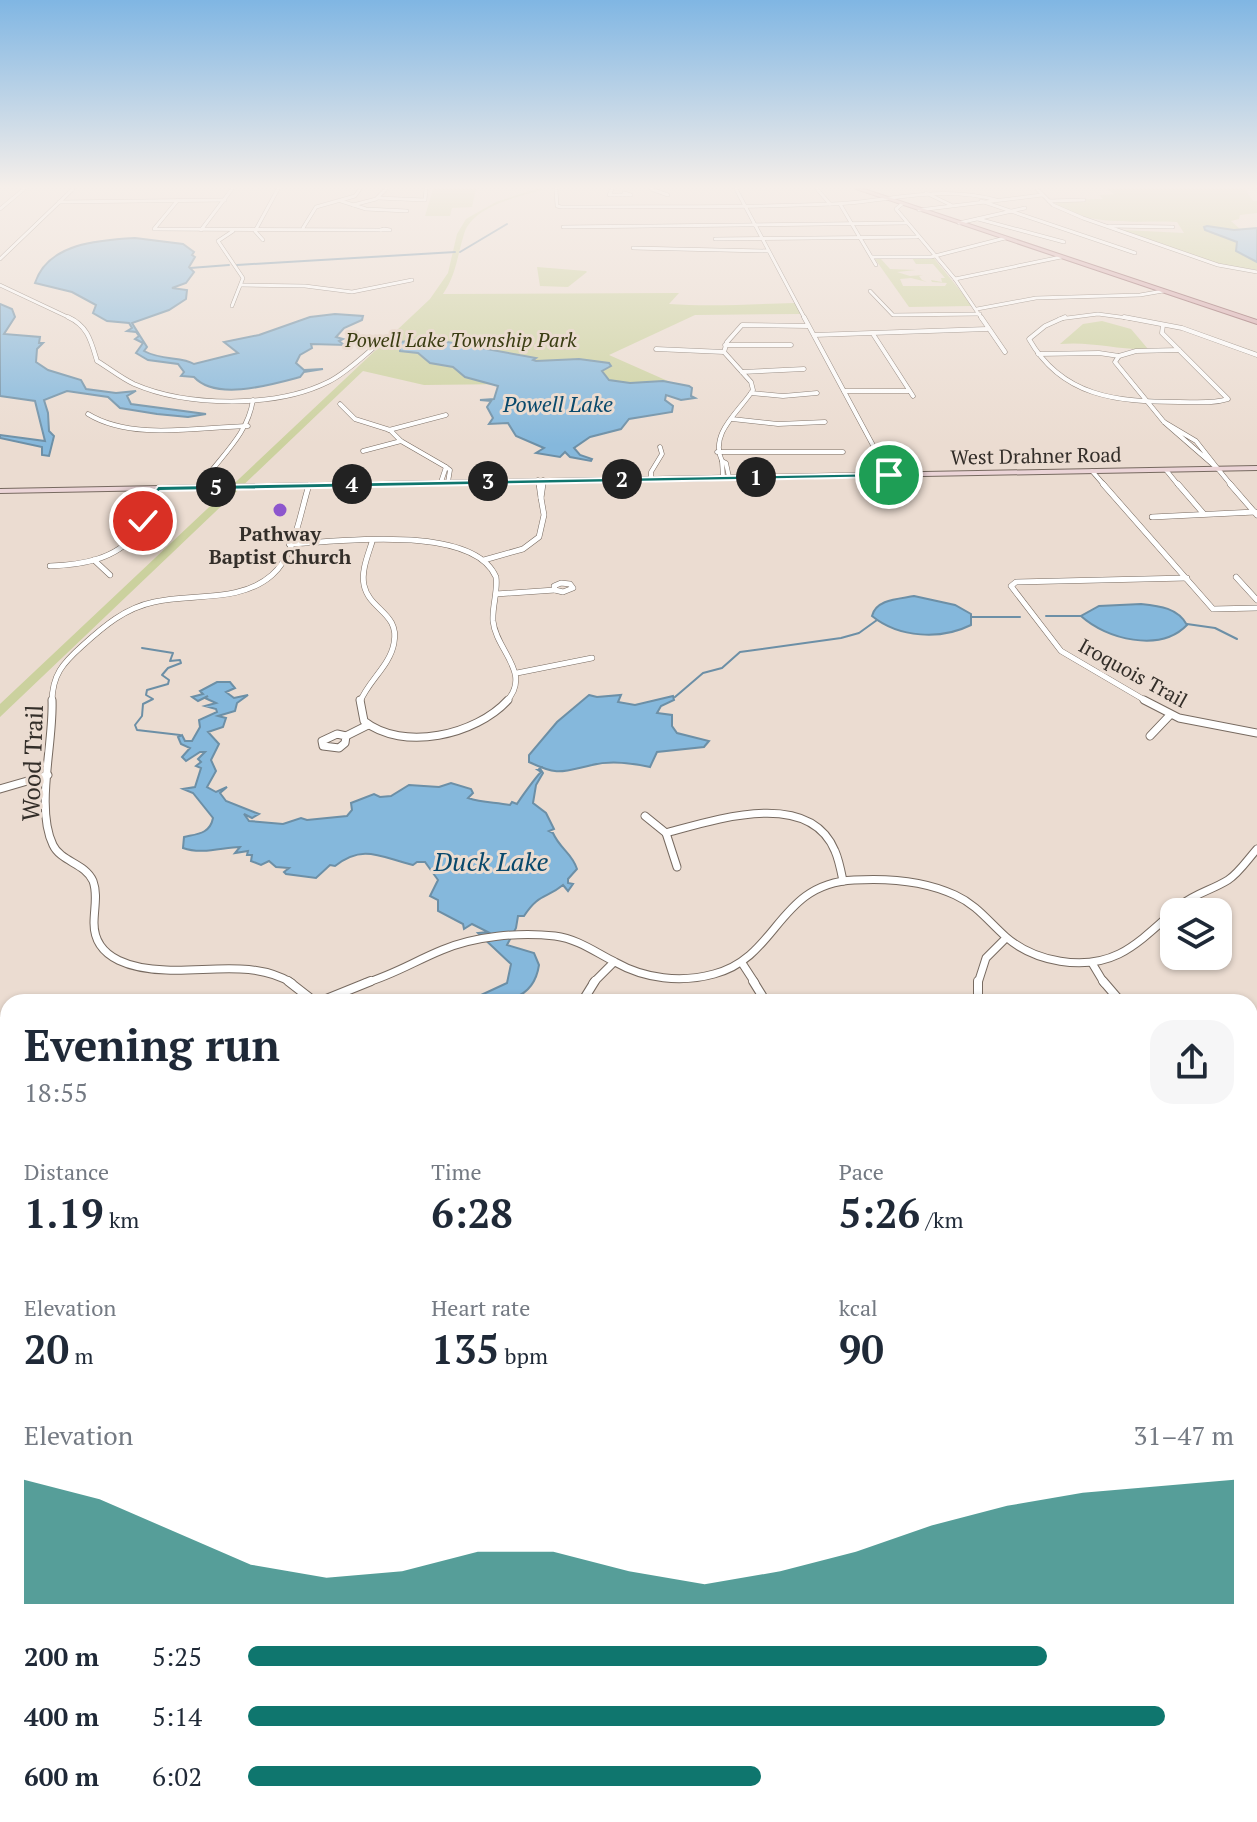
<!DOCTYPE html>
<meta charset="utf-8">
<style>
:root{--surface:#fff;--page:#f6f6f7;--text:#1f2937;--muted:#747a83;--accent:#0f766e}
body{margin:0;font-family:"PT Serif",serif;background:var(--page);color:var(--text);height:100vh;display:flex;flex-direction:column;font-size:30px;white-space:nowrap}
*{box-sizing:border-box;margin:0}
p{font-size:26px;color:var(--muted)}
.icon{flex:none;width:44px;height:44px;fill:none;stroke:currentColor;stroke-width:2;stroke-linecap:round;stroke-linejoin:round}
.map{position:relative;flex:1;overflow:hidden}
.panel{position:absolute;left:0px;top:994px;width:1258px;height:828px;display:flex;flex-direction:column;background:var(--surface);border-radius:24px 24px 0 0;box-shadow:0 2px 6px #0004}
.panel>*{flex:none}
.controls{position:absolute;left:1160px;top:898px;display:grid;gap:16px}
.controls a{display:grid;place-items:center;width:72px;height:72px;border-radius:16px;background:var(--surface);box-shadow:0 2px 6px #0004;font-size:40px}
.pin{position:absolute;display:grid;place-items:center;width:68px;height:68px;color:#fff;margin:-34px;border:4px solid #fff;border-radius:50%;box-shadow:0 2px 8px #0007}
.km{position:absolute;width:40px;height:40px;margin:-20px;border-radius:50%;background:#222;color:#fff;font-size:22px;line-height:40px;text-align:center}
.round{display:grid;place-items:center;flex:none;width:84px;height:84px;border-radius:24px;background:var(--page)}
.overview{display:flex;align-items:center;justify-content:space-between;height:136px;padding:0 24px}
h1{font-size:44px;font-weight:700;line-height:60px}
.metrics{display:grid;grid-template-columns:repeat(3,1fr);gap:12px;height:136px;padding:8px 24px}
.metrics div{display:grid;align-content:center}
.metrics b{font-size:40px;font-weight:700}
.metrics small{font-size:22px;font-weight:400}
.metrics p{font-size:22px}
.chart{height:224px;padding:16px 24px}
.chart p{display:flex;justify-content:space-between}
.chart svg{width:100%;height:144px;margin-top:8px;fill:var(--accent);opacity:.7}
ul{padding:0 24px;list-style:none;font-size:26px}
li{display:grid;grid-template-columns:128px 96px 1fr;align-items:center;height:60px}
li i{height:20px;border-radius:10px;background:var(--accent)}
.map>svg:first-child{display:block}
</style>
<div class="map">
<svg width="1257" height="1822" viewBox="0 0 1257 1822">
<rect width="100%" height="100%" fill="#ebdcd1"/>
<g fill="#cbd19e">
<path d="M433,189H476L472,207L452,208L450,216H425Z"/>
<path d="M536,189H544C520,197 473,205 464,234C457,257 456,275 443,294L679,293L669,304C711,307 753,304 795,303L801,314L695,315L609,355L670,382L424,385L363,371L0,717V704L430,299L448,273L457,234L466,219L496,202Z"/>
<path d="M1106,189H1245L1253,201H1257V213L1240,215L1239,219L1231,221L1240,229L1257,228V270L1219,264L1123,230L1184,233L1177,222C1138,220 1081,228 1051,200L1103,199L1099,195L1115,194Z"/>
<path d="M933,257L976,310L971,306L909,307L875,259H881L890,269L916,270L897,272L910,276L923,275L919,276L922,280L927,282L911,278L900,279L903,286H945L947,283L932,282L931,280L942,282L941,278H945L933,264H916L912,258Z"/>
<path d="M537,267L586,271L587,272L568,287L540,286Z"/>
<path d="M1102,321L1131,329L1148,349C1118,350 1091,341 1060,344L1083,324Z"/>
</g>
<g fill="#85b8dc" stroke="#6c8fa6" stroke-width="2">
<path d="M1207,226L1234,230L1257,228V262L1236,251L1237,242L1205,230L1204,227Z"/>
<path d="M135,238L183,244L194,252L192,255L195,257L189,267L194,272L186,283L172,288L187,290L186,299L169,310L132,323L147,347L144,351C162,361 182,356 194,364L238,353L224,342L259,335L310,317L335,314L363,316L362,320L344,328L336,337L343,339L339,341L344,345L311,344L312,348L300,355L296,363L304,370L323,369L304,372L300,377C270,385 216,401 194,377L181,376L184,372L178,364L148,360L136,353L143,343L135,339L139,336L136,332L127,331L132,328L129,323L107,321L93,313L96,305L72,292L35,283C48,243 99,240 135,238Z"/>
<path d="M0,304L12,309L15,317L4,334L40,337L39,343H43L37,349L36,362L48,370L81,380L86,389L116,393L136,391L127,396L131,404L206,414L188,417L157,414L120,408L108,397L67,391L44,400L48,413L49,431L54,436L49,456L42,455V447L0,438V435L45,441L35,401L0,396Z"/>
<path d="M431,339L536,358L533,360L536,361L579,359L609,363L611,366L602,371L609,380L630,383L663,381L689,386L692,388L691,396L695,398L681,400L666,395L665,400L673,406L672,412L629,419L621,429L590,437L574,448L580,455L592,459L591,461L570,457L565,452L560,457L536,453L544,448L516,436L508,423L489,424L493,418L487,407L491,401L480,400L494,399L498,386L465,377L453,367L430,363L418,353L400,351V342Z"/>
<path d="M914,596L955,605L971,614V625C941,640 899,638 872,616C876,599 899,599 914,596Z"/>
<path d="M1141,604C1160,606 1178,608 1187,625C1160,653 1106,639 1081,616L1099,606Z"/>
<path d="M217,682H230L235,688L226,692L234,698L248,695L237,703L235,711L218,716L226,718L223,727L208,732L219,744L211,760L216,771L207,787L216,792L227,787L220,793L226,801L259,814L252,818L244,814L249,821L283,824L301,818L307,820L347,816L352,810L351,803L374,794L380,797L391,796L409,785L439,787L451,783L471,789L473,793L468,798C483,803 496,802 510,805L512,802L517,804C520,799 535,778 541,772L538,770H541L543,773L536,785L533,803L546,813L554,829L549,831L553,833C560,849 572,853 577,869L568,879V883L573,884L568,891L563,885C546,899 539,893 524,916H518L516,928L507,945L534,953L539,965C533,1005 497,1002 466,1002L507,983L511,964L478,933L488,932L472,924L464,929L463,924L438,911V900L430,896L438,880L425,862H417L413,865C382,858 364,843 335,866L330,865L316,878L286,874L284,872L289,868L276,867L269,861L261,865L251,861L252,855H247L248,851L235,853L240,847C224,847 202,855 183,848L184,837C197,834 210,834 213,818L193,793L183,789L195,787L201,768L196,766L201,762L198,759L205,752H200L186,761L182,757L190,748L181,744L178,737L182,735L185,741H192L200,727L199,720L217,712L216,709L205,706L216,703L205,698L208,696L198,701L192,697L203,694L200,691Z"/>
<path d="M589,695L597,697L621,695L618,702L635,705L673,696L674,700L661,706L657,713L672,715V726L677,733L709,741L704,747L657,752L650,767C632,763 611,760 592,765C561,772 559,776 529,762V755L557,722Z"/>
<path d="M8,1132V1267L0,1263V1134Z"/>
<path d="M1257,1523V1822H1056L1062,1814H1250V1531Z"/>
</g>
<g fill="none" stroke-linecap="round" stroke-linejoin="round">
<g stroke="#6c8fa6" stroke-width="2">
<path d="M460,252L507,224"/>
<path d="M237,265L455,252"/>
<path d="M190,268L229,265"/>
<path d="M1046,616H1081"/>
<path d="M972,617H1020"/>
<path d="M1187,624L1215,628L1237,639"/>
<path d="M142,648L173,653L170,661L180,660L181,663L168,668L162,675L169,680L168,684L147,690L146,695L153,699L143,704L142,716L135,725L137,730L180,735"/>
<path d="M675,697L703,673L722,668L740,652L841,638L859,633L877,620"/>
<path d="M539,769L542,767"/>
</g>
<g stroke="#776a60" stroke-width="4">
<g id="street-far5">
<path d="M556,189L557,206L561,207C651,206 741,208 832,204C888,202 940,184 996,200"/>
<path d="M612,189L609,195H631L624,193"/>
<path d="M651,189L668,195"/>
<path d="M736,189L805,319"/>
<path d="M817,189L830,204"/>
<path d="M1037,189L1053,205L1083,218L1218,265L1257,272"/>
<path d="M926,193L951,205"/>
<path d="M378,198L425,200L426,189"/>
<path d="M178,200L154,229L381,230"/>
<path d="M341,201L366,209L407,211"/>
<path d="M981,201L1135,253"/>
<path d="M1049,201L1084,200"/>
<path d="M59,202L225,200"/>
<path d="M840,204L876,265"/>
<path d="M902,204L896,209L955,279L982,319"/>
<path d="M353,205L376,199L386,189"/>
<path d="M0,209L24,189"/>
<path d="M919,210L1042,195"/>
<path d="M978,219L1064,242"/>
<path d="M959,223L1025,208"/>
<path d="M1109,226L1173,227"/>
<path d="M563,227L907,223"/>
<path d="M303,228L316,207L355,196L360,189"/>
<path d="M384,229L390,230H381Z"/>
<path d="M201,230L232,189"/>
<path d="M715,239L917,237"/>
<path d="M263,240L255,231L278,189"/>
<path d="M633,248L768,251"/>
<path d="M872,257H931L1005,238"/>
<path d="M0,259L73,189"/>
<path d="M955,279L1061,257"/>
<path d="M0,285L72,319"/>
<path d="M241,285L305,286L352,292L412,280"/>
<path d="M870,291L893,315L980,314"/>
<path d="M232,306L243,278L218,241L233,231"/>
<path d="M977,309L1036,298L1140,295L1163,291"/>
<path d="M1059,319L1098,314L1135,319"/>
</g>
</g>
<g stroke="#776a60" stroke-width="5">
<g id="street-far4">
<path d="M68,317C88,326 91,341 97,361C109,368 121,378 134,384C187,407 276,408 328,382C345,374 362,357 377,345"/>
<path d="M804,317L889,475"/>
<path d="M981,317L1005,352"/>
<path d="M1065,317L1045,326L1029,339C1062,397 1117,402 1179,402C1195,402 1212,404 1228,399L1162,333L1163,325"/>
<path d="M1124,317L1182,328L1257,355"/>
<path d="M873,334L913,396"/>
<path d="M814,335L987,329"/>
<path d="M725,345H791"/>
<path d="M656,349L724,352"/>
<path d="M1038,354L1099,353L1119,356L1136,351L1179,350"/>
<path d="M1119,356L1115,362L1164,422"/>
<path d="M742,372L804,369"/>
<path d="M844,391H909"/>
<path d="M751,393L783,396L817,393"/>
<path d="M340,404L355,419L390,430L401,441L446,467"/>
<path d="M88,414C132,441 199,427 248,426"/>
<path d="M732,419L778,424L825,422"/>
<path d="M1164,422L1196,441L1218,469Z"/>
<path d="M389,430L446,415"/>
<path d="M363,451L401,441"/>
<path d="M717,452H843"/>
<path d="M722,461C709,433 739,412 753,390L751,382L724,352L727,342L742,325L808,326"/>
<path d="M1218,469L1232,486"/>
<path d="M1166,470L1179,486"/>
<path d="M1092,471L1105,486"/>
<path d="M723,477L722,461L726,463L729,477"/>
<path d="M651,479V472L662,454L660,447"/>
<path d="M538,480L539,486"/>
<path d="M441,482L446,467L450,470L448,482"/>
<path d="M200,486C220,456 247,437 253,400"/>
<path d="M542,486L543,480"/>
</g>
</g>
<g stroke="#776a60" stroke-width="6">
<g id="street-far3">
<path d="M539,484L541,498L543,484"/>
<path d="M1103,484L1213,609L1257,608"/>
<path d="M1178,484L1203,513"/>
<path d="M1230,484L1257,515"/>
<path d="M199,487L201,484"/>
<path d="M1152,517L1255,512"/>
<path d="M289,544C337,542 473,523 496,577C498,592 492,606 493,621C496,651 533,673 506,702"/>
<path d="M94,560L110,575"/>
<path d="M484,560L523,549L539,537L544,515L541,498"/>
<path d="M50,566C80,565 116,560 136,533C145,520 150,503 158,488"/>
<path d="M1236,577L1257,600"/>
<path d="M561,583L570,584L573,588L563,592L555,590L554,586Z"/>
<path d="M496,594L555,590"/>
<path d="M517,673L592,658"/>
<path d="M52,702C52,675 63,663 82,646C104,626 125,608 154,602C193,593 240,603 272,575C295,555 300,513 309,485"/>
<path d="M360,702C368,681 390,666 394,643C400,613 369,610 364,585C361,571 368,555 372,542"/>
<path d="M1148,702L1061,651L1011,586L1016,582L1187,578"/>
</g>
</g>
<g stroke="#776a60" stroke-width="9">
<g id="street-far2">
<path d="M52,700C54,742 35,808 53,845C61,862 85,863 93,881C98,894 94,909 94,923C94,961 136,969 166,970C208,972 254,960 292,983"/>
<path d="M360,700L364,721C403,752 476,735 508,700"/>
<path d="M1144,700L1179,718L1257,733"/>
<path d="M337,734L346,736L345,743L339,748L323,746L322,741Z"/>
<path d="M346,736L368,725"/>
<path d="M1150,736L1170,715"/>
<path d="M0,789L48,775"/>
<path d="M645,816L666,833L677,867"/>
<path d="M666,833C714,820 809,788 835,851C839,860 841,871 843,881"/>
<path d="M742,963L755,983"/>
<path d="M1092,963L1104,983"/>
<path d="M365,983C393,975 415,961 442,950C475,936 519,932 555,936C578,939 595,952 615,962C645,979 681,983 714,974C779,957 777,884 854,880C887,878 925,881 955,895C977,905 988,921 1006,937C1035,962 1084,971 1119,954C1141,943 1162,921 1181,905C1196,893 1212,890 1228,880C1239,873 1248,859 1257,849"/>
<path d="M593,983L614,962"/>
<path d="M978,983L986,958L1006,938"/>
</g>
</g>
<g stroke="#776a60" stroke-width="10">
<g id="street-far1">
<path d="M288,981L315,1002"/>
<path d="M753,981L766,1002"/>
<path d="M978,981V1002"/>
<path d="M1103,981L1121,1002"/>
<path d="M319,1002L371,981"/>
<path d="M582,1002L595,981"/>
<path d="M0,1048H8"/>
</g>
</g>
<g stroke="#776a60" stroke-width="13">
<g id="street">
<path d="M0,1444L8,1446"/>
<path d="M0,1679L8,1678"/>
<path d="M749,1814L756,1822"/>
<path d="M855,1822L858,1814"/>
</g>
</g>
<g stroke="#776a60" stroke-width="2">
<path id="secondary" d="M1257,466V470L0,493V489Z"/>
</g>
<g stroke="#8d5a5d" stroke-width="2">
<path id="primary" d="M864,189L1257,320V324L856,189Z"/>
</g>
<use href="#street-far5" stroke="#fff" stroke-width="3"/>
<use href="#street-far4" stroke="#fff" stroke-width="4"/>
<use href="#street-far3" stroke="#fff" stroke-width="5"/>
<use href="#street-far2" stroke="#fff" stroke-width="7"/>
<use href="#street-far1" stroke="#fff" stroke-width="8"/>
<use href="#street" stroke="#fff" stroke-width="11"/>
<use href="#secondary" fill="#ebd4d7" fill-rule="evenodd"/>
<use href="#primary" fill="#d7aaaf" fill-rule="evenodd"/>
</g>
<linearGradient id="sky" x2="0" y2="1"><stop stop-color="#80b6e3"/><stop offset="0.42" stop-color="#f6efea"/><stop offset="1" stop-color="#f6efea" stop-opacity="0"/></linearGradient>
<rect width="1257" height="445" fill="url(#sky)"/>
<path fill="#0f766e" stroke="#fff" stroke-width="2" d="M889,473L892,477L160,491L146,523L139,521L142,508L158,486Z"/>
<circle fill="#8d56cd" stroke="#ebdcd1" stroke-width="3" cx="280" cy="510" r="8"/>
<g text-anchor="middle" stroke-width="6" stroke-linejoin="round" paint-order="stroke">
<g font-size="20" font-style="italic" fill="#3a3d12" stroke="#ebdcd1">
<text x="461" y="347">Powell Lake Township Park</text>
</g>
<g font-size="20" fill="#332e29" stroke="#ebdcd1">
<text transform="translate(1036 456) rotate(-1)" y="7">West Drahner Road</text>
<text transform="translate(1133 673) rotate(29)" y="7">Iroquois Trail</text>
</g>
<g font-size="20" font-weight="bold" fill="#332e29" stroke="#ebdcd1">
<text x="280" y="541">Pathway<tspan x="280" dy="23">Baptist Church</tspan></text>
</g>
<g font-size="22" font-style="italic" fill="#09496c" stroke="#ebdcd1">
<text x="558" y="412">Powell Lake</text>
</g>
<g font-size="24" fill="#332e29" stroke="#ebdcd1">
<text transform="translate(33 763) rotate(-88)" y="8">Wood Trail</text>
</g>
<g font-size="26" font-style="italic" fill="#09496c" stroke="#ebdcd1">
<text x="491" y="871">Duck Lake</text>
</g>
</g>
</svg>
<div class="controls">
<a><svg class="icon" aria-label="layers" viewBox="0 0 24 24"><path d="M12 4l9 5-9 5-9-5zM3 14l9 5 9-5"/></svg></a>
</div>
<div class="pin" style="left:889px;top:475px;background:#1e9e55"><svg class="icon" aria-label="arrive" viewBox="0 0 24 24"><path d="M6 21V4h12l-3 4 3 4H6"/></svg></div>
<div class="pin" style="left:143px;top:521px;background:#d93025"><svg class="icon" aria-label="check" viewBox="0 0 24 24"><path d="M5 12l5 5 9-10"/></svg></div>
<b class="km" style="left:756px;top:477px">1</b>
<b class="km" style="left:622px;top:479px">2</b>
<b class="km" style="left:488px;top:481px">3</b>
<b class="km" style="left:352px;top:484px">4</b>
<b class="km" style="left:216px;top:487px">5</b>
<section class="panel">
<div class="overview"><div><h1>Evening run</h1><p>18:55</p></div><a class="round"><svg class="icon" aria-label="share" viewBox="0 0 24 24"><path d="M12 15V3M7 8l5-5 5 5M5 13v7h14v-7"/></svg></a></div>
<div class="metrics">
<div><p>Distance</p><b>1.19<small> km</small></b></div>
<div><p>Time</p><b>6:28</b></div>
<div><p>Pace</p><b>5:26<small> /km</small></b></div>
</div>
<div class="metrics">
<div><p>Elevation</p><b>20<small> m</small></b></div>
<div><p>Heart rate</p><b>135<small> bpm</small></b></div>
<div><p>kcal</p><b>90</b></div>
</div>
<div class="chart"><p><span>Elevation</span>31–47 m</p>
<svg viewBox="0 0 160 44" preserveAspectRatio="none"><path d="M0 44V6L10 12L20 22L30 32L40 36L50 34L60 28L70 28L80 34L90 38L100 34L110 28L120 20L130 14L140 10L150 8L160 6V44z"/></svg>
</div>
<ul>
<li><b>200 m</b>5:25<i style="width:81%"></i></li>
<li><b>400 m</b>5:14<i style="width:93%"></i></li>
<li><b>600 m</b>6:02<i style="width:52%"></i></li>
</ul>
</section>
</div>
